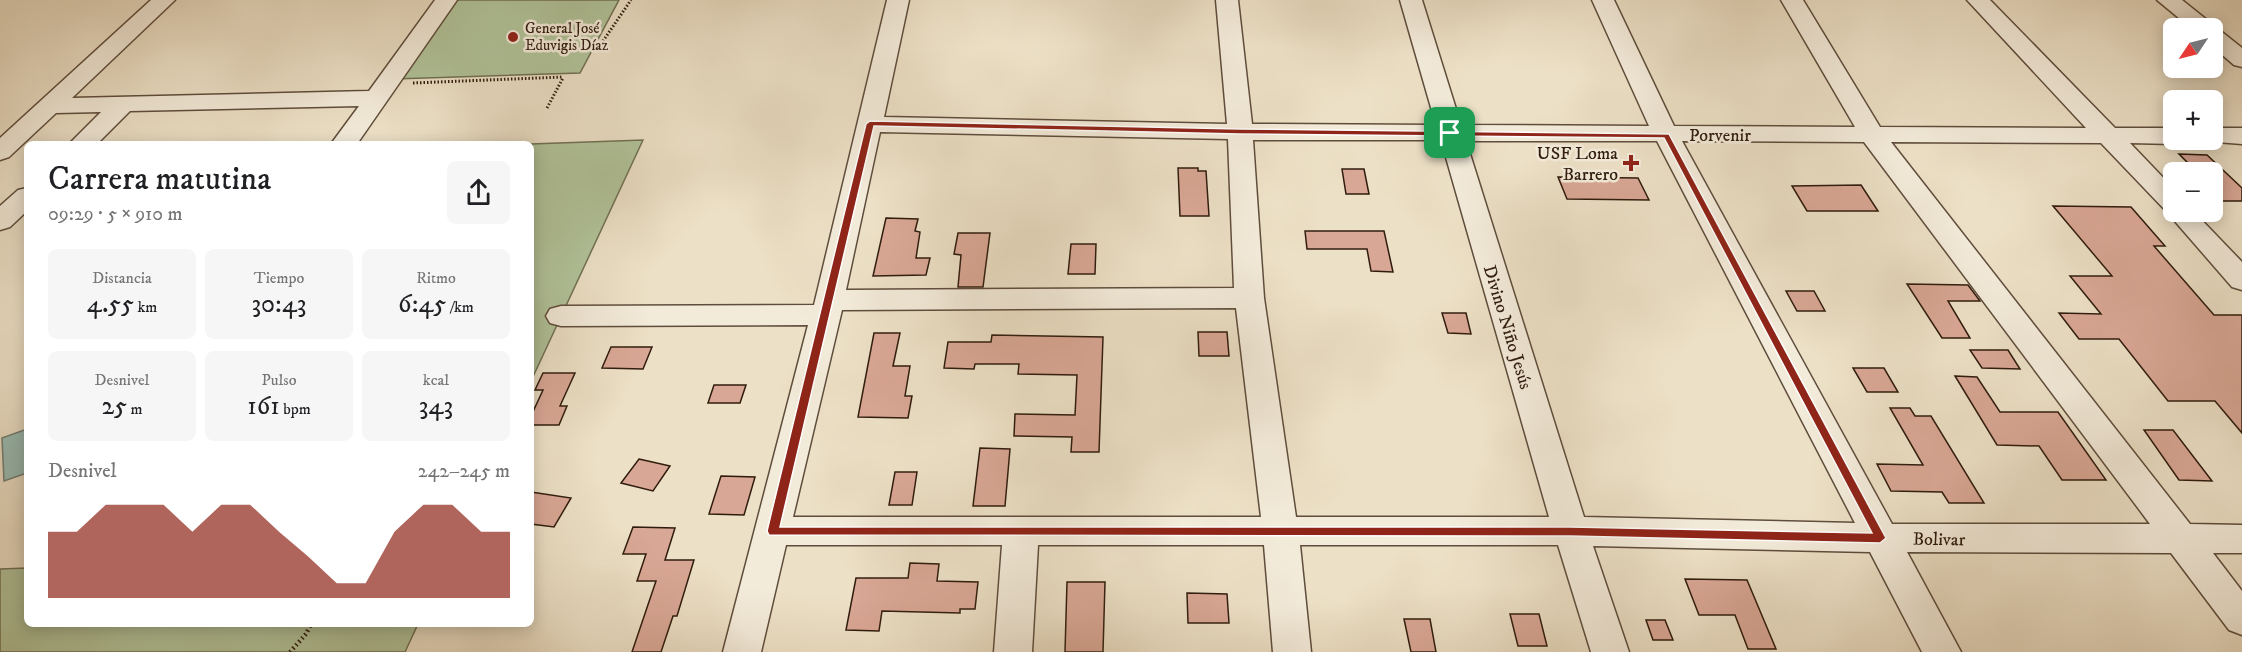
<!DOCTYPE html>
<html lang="es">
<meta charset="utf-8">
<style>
:root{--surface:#fff;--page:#f6f6f6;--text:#202124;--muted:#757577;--accent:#8f2418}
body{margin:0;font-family:"IM FELL DW Pica",serif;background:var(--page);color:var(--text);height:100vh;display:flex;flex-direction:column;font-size:22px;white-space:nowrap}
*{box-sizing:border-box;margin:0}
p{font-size:20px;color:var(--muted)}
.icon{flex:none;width:33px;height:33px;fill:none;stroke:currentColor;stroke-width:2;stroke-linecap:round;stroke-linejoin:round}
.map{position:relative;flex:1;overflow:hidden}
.panel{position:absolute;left:24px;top:141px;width:510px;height:486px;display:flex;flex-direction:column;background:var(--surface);border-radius:9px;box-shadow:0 3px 15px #0003}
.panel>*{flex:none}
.needle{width:39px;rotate:235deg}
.controls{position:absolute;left:2163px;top:18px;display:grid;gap:12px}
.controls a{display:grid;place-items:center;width:60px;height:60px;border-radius:9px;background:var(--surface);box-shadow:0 3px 15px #0003;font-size:30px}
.pin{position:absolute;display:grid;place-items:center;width:51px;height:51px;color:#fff;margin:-26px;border-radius:12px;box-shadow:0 3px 9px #0006}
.round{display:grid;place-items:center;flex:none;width:63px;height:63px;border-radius:9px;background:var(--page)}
.head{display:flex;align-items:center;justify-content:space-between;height:102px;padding:0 24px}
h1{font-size:33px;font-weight:600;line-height:45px}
.stats{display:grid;grid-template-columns:repeat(3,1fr);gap:9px;height:102px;padding:6px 24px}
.stats div{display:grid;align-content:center;border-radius:9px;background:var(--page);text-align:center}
.stats b{font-size:26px;font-weight:600}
.stats small{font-size:16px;font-weight:400}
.stats p{font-size:16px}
.chart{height:168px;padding:12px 24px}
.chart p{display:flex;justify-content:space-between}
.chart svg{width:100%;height:108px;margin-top:6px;fill:var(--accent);opacity:.7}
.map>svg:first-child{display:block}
</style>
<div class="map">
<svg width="2242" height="652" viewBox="0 0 2242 652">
<rect width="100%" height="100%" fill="#ece0c6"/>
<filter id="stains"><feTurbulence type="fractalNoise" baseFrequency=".00333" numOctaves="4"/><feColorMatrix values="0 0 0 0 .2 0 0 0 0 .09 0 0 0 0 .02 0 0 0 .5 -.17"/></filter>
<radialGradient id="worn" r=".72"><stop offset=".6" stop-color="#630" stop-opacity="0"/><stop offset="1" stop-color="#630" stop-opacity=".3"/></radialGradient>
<g fill="#b1c39a" stroke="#707054" stroke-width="1.5">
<path d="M453,0H619L580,73L395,79Z"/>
<path d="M643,140L531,381V144Z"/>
<path d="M27,568V624H418L405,652H0V569Z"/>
</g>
<path fill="#99bdb6" stroke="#6f7d73" stroke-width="1.5" d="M27,429V473L4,481L2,438Z"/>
<g fill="#d9a795" stroke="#301c0e" stroke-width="1.5">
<path d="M2179,154L2207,155L2242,188V201H2212V172H2197Z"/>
<path d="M1178,168H1198V171H1206L1209,216H1180Z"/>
<path d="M1342,169H1364L1369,194H1346Z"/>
<path d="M1558,177L1638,178L1649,200L1567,199Z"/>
<path d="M1861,185L1878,211H1807L1792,186Z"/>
<path d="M2053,206L2131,207L2165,246H2154L2214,315H2242V433L2215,401H2168L2119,339H2079L2059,313L2101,314L2070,276H2112Z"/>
<path d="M886,218L918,219L915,231L920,232L916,258H930L926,275L873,276Z"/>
<path d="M1305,231H1384L1393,272L1371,271L1367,249H1307Z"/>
<path d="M958,233H990L983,287H958L961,255L954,254Z"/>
<path d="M1071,244H1096L1095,274H1068Z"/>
<path d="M1907,284L1968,285L1980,301H1948L1970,338H1942Z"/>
<path d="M1786,291H1814L1825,311H1797Z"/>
<path d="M1442,313H1466L1471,334L1448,333Z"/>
<path d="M1198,332H1227L1229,356H1199Z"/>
<path d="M874,333H900L893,366H910L905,396H912L908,418L858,417Z"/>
<path d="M992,335L1103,337L1099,452H1071L1072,437L1014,436L1015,414L1075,415L1077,375L1018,374L1019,364H975L974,369L944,368L948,342H991Z"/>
<path d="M611,347H652L643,369L602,368Z"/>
<path d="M1970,350H2008L2020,369L1982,368Z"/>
<path d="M1853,368H1884L1898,392H1867Z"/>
<path d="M543,373H575L560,406H567L559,425H531V416L543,390H535Z"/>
<path d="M1955,376L1977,377L2000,412H2058L2106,480H2062L2039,446L1997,445Z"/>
<path d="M714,385H746L740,403H708Z"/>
<path d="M1890,408H1910L1915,416H1931L1984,503H1949L1942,492L1891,491L1877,464L1923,465Z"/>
<path d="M2144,430H2173L2212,481L2179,480Z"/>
<path d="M980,448L1010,449L1005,506H973Z"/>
<path d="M639,459L670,466L653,491L621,483Z"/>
<path d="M895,472H917L912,505H889Z"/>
<path d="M721,476L755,477L744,515L709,514Z"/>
<path d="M531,492L571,498L554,527L531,524Z"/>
<path d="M633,527L675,528L665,560H694L677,616H673L661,652H632L656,581H637L646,554H623Z"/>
<path d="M910,563L939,564L937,581L978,582L975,609H960V613L882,611L879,631L846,630L856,578H908Z"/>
<path d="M1685,579L1747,580L1776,649H1748L1735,615H1699Z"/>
<path d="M1067,582H1105L1103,652H1065Z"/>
<path d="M1187,593L1227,594L1229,623H1188Z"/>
<path d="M1510,614H1539L1547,646H1518Z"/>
<path d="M1404,619H1430L1436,652H1411Z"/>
<path d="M1646,620H1665L1673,640H1653Z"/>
</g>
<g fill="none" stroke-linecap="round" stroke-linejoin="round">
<g stroke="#5f4d3c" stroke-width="3">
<g id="minor">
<path d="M151,0H175L72,98L369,91L435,0H457L357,144H331L359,106L130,111L97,144H69L101,112L56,113L9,157L0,160V138Z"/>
<path d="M887,0H909L884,117L1227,124L1216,0H1238L1252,124L1436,125L1400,0H1422L1461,125L1649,126L1592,0H1614L1674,126L1855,127L1781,0H1803L1880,127L2086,128L1967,0H1990L2115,128H2174V140H2184L2174,144L2130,143L2174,189V212H2194L2242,262V290L2232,287L2166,211L2101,143L1891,142L2190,524L2242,525V553H2213L2242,591V635L2229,630L2171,553L1907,552L1961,652H1922L1870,552L1593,546L1629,652H1591L1558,545H1300L1311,652H1273L1264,545H1038L1032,652H994L1002,545H786L761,652H723L808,325L561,326L550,323L546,316L550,309L561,306L814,305ZM880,132L1228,139L1234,288L846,290ZM1253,140H1441L1549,517H1296L1264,298ZM1466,141H1657L1855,523L1584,517ZM1682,141L1864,142L2150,524H1892ZM1236,308L1261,517H793L842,310Z"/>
<path d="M2157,0H2182L2242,48V67L2234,65L2212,46V28H2191Z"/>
<path d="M2212,128H2242V144L2203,141L2202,140H2212Z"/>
<path d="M27,188V211L10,227L0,230V206L18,190Z"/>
</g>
</g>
<g stroke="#301c0e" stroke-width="3" stroke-dasharray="1.5 2" stroke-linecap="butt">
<path d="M601,44L631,0"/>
<path d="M413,83L563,77"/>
<path d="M547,108L563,78"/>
</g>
<path stroke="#301c0e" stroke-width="4.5" stroke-dasharray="1.5 3" stroke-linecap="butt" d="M290,652L306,634L311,624"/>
<use href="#minor" fill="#f3ebda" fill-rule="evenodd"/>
</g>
<path fill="#8f2418" stroke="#fff" stroke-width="1.5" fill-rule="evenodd" d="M870,121L1240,129L1669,134L1886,538L1880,543L1570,536L769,535L767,531L866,124ZM874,126L1240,134L1664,138L1872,533L1570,527H780Z"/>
<g fill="#8f2418" stroke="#f3ebda" stroke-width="2">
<circle cx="513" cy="37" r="6"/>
<path d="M1628 154h6v6h6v6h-6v6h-6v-6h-6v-6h6z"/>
</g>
<g text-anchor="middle" stroke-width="5" stroke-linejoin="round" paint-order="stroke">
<g font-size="15" fill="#301c0e" stroke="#f3ebda" text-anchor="start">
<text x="525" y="33">General José<tspan x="525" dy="17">Eduvigis Díaz</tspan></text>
</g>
<g font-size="18" fill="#301c0e" stroke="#f3ebda">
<text x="1720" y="141">Porvenir</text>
<text transform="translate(1508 327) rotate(73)" y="6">Divino Niño Jesús</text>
<text transform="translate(1939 539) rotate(1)" y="6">Bolivar</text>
</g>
<g font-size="18" fill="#301c0e" stroke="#f3ebda" text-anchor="end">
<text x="1618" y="159">USF Loma<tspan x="1618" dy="21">Barrero</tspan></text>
</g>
</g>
<rect width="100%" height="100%" filter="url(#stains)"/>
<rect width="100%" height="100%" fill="url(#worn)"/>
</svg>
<div class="controls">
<a><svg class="needle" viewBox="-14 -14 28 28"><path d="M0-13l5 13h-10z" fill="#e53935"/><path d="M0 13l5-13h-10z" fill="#757577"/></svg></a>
<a>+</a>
<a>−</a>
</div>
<div class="pin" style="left:1450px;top:133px;background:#1e9e55"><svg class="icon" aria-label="arrive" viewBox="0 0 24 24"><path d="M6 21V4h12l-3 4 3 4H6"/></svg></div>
<section class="panel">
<div class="head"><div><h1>Carrera matutina</h1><p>09:29 · 5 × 910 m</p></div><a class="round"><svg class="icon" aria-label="share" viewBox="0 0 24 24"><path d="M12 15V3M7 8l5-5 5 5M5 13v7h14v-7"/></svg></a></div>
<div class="stats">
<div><p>Distancia</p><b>4.55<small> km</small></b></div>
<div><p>Tiempo</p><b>30:43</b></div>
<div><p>Ritmo</p><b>6:45<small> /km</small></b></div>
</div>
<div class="stats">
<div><p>Desnivel</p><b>25<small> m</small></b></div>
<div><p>Pulso</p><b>161<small> bpm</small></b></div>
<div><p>kcal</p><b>343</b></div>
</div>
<div class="chart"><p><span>Desnivel</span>242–245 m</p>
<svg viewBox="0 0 160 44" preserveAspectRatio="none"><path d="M0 44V17L10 17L20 6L30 6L40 6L50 17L60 6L70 6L80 17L90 27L100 38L110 38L120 17L130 6L140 6L150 17L160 17V44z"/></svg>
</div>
</section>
</div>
